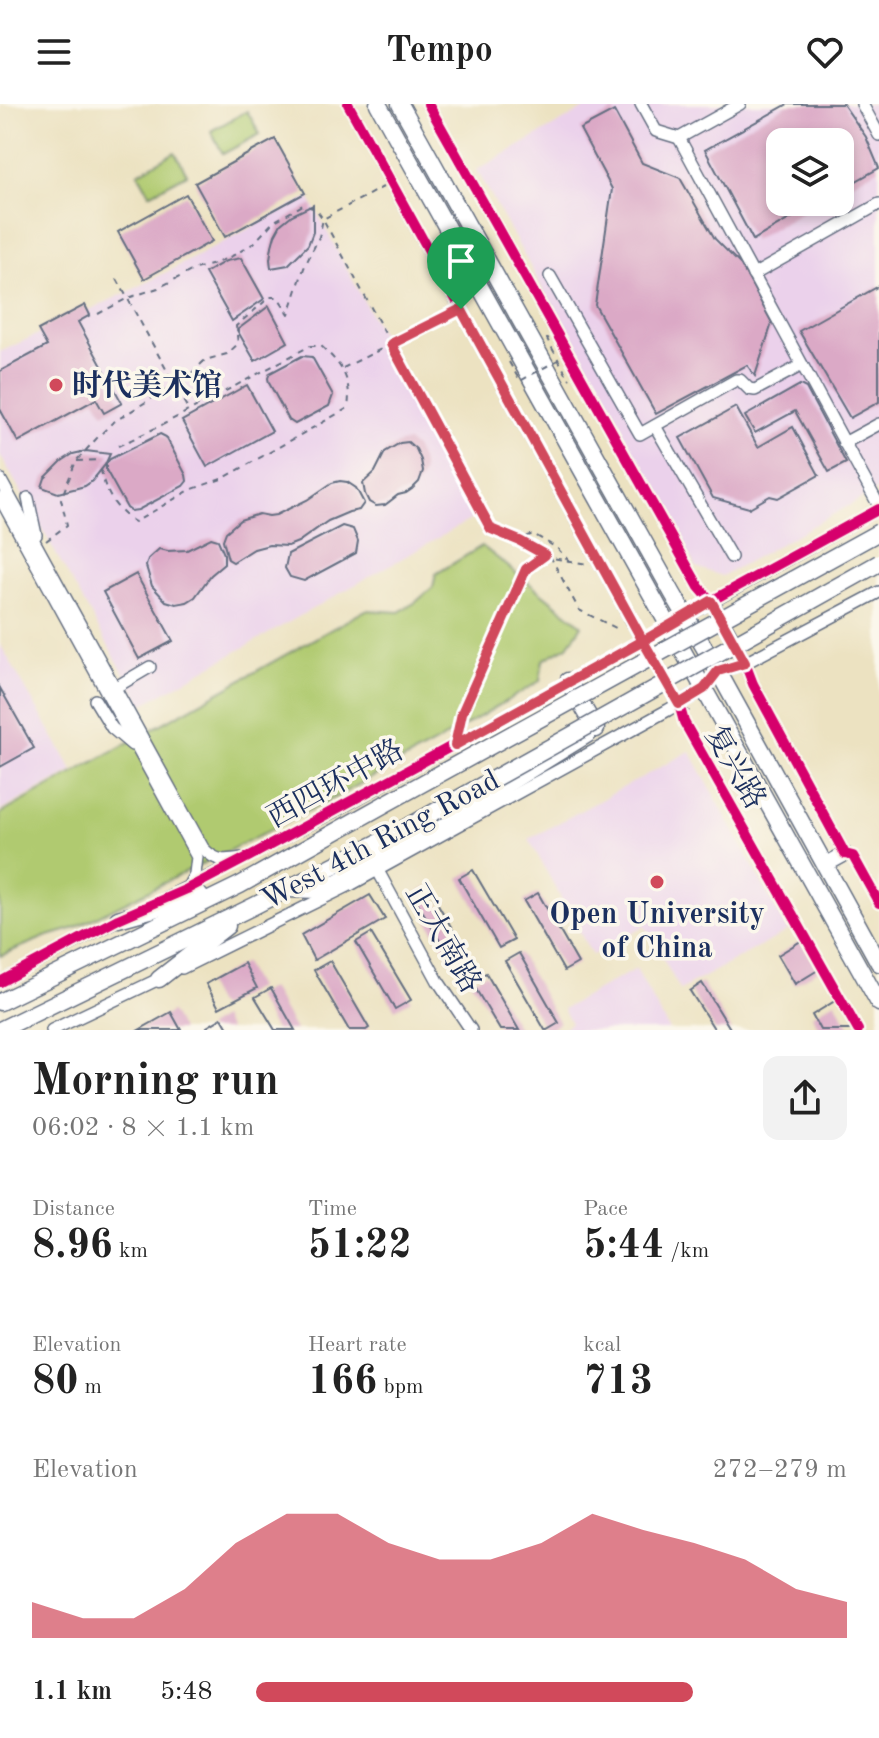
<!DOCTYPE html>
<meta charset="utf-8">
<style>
:root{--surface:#fff;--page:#f2f2f2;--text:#222;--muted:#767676;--accent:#d1495b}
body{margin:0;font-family:"Old Standard TT","Noto Serif SC",serif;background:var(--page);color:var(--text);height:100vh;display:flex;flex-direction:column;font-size:30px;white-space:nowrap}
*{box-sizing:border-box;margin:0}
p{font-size:26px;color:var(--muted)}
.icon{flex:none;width:44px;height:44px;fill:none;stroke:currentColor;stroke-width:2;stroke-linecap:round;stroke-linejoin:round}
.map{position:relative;height:926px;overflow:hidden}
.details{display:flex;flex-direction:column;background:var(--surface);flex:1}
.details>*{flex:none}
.tools{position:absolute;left:766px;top:24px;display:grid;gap:16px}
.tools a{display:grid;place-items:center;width:88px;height:88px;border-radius:16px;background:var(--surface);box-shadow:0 4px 12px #0003;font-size:40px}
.pin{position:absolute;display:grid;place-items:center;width:68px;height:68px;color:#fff;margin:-82px -34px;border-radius:50% 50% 50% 0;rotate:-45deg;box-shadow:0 0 8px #0007}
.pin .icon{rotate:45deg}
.round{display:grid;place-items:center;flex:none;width:84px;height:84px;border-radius:16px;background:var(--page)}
.summary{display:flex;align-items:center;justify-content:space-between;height:136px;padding:0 32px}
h1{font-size:44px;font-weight:800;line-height:60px}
.metrics{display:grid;grid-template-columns:repeat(3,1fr);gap:12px;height:136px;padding:8px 32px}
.metrics div{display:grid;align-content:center}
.metrics b{font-size:40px;font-weight:800}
.metrics small{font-size:22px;font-weight:400}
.metrics p{font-size:22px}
.chart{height:224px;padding:16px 32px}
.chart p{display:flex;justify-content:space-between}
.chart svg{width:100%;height:144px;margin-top:8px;fill:var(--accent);opacity:.7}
ul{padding:0 32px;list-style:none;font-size:26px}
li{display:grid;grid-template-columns:128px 96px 1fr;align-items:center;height:60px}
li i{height:20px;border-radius:10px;background:var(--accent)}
header{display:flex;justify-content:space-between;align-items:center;height:104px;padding:0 32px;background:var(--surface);font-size:36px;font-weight:800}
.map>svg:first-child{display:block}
</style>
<header><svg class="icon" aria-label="menu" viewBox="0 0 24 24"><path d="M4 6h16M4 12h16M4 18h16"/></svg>Tempo<svg class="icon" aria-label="heart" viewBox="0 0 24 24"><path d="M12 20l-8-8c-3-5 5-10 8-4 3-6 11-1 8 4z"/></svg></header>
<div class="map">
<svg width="879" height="926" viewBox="0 0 879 926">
<rect width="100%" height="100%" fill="#fbf7ec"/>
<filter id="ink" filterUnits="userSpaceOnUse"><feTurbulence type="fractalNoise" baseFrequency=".0125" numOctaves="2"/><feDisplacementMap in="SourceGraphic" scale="16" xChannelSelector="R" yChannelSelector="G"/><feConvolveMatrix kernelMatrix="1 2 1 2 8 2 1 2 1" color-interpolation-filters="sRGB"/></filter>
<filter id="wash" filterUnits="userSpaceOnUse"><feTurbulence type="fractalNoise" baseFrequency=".006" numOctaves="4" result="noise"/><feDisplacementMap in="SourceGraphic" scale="32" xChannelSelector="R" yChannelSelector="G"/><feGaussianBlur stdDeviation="1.8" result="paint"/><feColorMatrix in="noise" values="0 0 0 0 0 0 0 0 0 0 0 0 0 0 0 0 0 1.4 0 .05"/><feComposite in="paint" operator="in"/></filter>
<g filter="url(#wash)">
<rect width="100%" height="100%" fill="#ece2c1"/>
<g fill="#ebd1eb" fill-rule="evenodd">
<path d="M593,0H879V385L722,472L696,463L477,66ZM780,38H840V98H780Z"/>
<path d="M309,93L477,412L142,601L0,351V248L136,184Z"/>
<path d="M0,540L73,667L0,707Z"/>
<path d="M690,647L788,827L680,886L645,822L592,851L529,735Z"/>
<path d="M636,865L669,926H560L571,919L563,905Z"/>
</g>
<g fill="#b0ca6f" stroke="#667c66" stroke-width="2">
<path d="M247,7L260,30L223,50L211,27Z"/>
<path d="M175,48L187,70L150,90L138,69Z"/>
<path d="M482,442L582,521L568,542L543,556L540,577L434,640L334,694L72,825L45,833L0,852V710L366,506L399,508L416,498L433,483L436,470Z"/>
</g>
<g id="blocks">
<g fill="#dba9c6">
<path d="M788,0H843L866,33L879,64L840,86V38H780V98H819L753,136L705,46Z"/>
<path d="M614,7L642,59L680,74L715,135L741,161L772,219L755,272L747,261L656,310L595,201L612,85L580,25Z"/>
<path d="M275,35L305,89L225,133L195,79Z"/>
<path d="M186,90L212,137L144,175L118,128Z"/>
<path d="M313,101V128L308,141L288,161L271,164L270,155L272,142L275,131L281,120L292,111Z"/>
<path d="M241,154L264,195L232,217L205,169L226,157Z"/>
<path d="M879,182V298L850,314L799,227Z"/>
<path d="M85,201L90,211L78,218L122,299L104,309L96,295L18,338L0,305V267L47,242L38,226Z"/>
<path d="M269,202L288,238L255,257L237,226Z"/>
<path d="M302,252L312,253L333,291L329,302L295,320L289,316L269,279L268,274L270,269Z"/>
<path d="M247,281L272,327L207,363L182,317Z"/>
<path d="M800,281L806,284L846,359L829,368L795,307L755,329L745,312Z"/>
<path d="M736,303L758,343L793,323L819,371L778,394L770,392L749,404L713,394L680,334Z"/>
<path d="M160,330L166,333L186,371L187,377L183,382L138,406L131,407L127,404L106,366V360L110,355Z"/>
<path d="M408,338L416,345L421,356L423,367L419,378L412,385L406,389L398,391L385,401L376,402L369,398L365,390L363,379L375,368L385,348L400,339Z"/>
<path d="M86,347L110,350L105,361L92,377L85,382L58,389L42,383L45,374L62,357L73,350Z"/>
<path d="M340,377L347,378L356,384L364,399L359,406L349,408L328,417L298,438L288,442L269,441L254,445L233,458L228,455L223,436L226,428L240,416L259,410L269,412L276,411L307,396L332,379Z"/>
<path d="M342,422L353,425L358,437L356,449L304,477L290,473L285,464L288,450Z"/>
<path d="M211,434L218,436L224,450V460L211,471L195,493L187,498L176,500L166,497L152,482L146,462L148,455L159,445L168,447L187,446Z"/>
<path d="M136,470L173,537L139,555L103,488Z"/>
<path d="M0,584L34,644L0,663Z"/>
<path d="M473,766L514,836L499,844L459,774Z"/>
<path d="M428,783L468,852L454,861L413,791Z"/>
<path d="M538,789L578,859L564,867L524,797Z"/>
<path d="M370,791L385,815L314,856L301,831Z"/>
<path d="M371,829L411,896L395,905L356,838Z"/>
<path d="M801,837L818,866L795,880L778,851Z"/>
<path d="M519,849L559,919L547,926H545L505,857Z"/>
<path d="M330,857L369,924L366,926H349L314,866Z"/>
<path d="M244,859L257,884L219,904L206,880Z"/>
<path d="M486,869L519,926H500L471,877Z"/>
<path d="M702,879L731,926H715L690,887Z"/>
<path d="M271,884L295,926H275L255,893Z"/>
<path d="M835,897L851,926H820L812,911Z"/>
<path d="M171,908L181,926H139Z"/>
<path d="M222,914L229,926H208L207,923Z"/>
</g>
</g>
</g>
<g filter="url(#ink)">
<use href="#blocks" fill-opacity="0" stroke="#646e81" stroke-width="2"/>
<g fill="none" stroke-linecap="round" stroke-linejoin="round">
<g stroke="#646e81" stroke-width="14">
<g id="minor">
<path d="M348,0L643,537"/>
<path d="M428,0L699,483C724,510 740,547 753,580L845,750"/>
<path d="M641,0L656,27L679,34L740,0"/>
<path d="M862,0L879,31"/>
<path d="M679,34L879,402"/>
<path d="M753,171L879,100"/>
<path d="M550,172L640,330L736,276H740L749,285L755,286L802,261"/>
<path d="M655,322L731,453"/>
<path d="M844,339L879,320"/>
<path d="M0,375L203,744C216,758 224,757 242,754"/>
<path d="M0,394L197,753L195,770L187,785"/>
<path d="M28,394L36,431"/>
<path d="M116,583L150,563"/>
<path d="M95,596L112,624L132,641"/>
<path d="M377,765L438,877L471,926"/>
<path d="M161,796L250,752L346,701L879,405"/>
<path d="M182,864L352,780L668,606L704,585L718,567L745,559L879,488"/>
<path d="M0,878L123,813"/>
<path d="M52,926L163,873"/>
</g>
</g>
<g stroke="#646e81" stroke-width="17">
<path id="major" d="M825,761L845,750"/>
</g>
<g stroke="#646e81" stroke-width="19">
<g id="highway">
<path d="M378,0L879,899"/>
<path d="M400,0L673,490L718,567L879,859"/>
<path d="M568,577L596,625"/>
<path d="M286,785L319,786L330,782L434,725L588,630"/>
<path d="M118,815L200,792"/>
<path d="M159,875L227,822"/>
<path d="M0,898L240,781L385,700"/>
<path d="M0,926L254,802L397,729"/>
</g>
</g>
<g stroke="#646e81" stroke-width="2" stroke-dasharray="6 6" stroke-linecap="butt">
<path d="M117,175L171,274"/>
<path d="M98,210L128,194L158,184L195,165L214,160L234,151L254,139L273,118L303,101L316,105L323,115L491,425L520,437L552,454L588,460"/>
<path d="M549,234L547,235L569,275L570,274"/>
<path d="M343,264L452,210"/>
<path d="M178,287L188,305"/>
<path d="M77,357L100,356"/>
<path d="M101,365C104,387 116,407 135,418L190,386L224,374L348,304C352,275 342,261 321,242H310L162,321L114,344"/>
<path d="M526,433L533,430L557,444L569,457"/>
<path d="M46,437L67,421L61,395L76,357L98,333L112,319L191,270L205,256L227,250L238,240L236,222L270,193H278L289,210L304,164L319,133L323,115L383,83"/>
<path d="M550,452L579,506L620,526"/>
<path d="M686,611L689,606L695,605"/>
<path d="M458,628L462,609L526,465L545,451"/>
</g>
<use href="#minor" stroke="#fff" stroke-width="11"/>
<use href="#major" stroke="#fff" stroke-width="14"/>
<use href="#highway" stroke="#fff" stroke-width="16"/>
<g stroke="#646e81" stroke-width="19" stroke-linecap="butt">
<g id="highway-bridge">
<path d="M385,700L879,428"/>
<path d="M397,729L879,459"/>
</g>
</g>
<path stroke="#646e81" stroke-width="2" stroke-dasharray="6 6" stroke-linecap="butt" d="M509,258L520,277L558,256"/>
<use href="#highway-bridge" stroke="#fff" stroke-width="16"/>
<g stroke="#fbf7ec" stroke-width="15">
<g id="cycleway">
<path d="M348,0L679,600L684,618L858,926"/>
<path d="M428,0L699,483L711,497"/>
<path d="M745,559L753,580L845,750L853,752L879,799"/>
<path d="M0,878L118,815L187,785L250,752L485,624L711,497L879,405"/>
</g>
</g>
<use href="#cycleway" stroke="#d6006c" stroke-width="10"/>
</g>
</g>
<g fill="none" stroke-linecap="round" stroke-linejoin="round" filter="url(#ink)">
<g stroke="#fff" stroke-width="16">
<path id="route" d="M461,205L391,240L491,425L520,437L545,451L526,465L462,609L455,641L643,537L679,600L704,585L718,567L745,559L711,497L643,537L461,205"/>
</g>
<use href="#route" stroke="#d1495b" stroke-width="10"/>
</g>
<g fill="#d1495b" stroke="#fbf7ec" stroke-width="3">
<circle cx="56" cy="281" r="8"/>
<circle cx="657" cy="778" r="8"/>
</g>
<g text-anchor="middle" stroke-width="7" stroke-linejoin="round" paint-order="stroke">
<g font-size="30" font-weight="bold" fill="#1b2f5e" stroke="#fbf7ec" text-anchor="start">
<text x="72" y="291">时代美术馆</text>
<text x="657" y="819" text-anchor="middle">Open University<tspan x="657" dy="34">of China</tspan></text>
</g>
<g font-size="30" fill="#1b2f5e" stroke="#fbf7ec">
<text transform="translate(736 663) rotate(60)" y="10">复兴路</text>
<text transform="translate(335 679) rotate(-29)" y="10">西四环中路</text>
<text transform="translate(380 735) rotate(-28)" y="10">West 4th Ring Road</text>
<text transform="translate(444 834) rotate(60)" y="10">正大南路</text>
</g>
</g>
</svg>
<div class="tools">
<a><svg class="icon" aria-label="layers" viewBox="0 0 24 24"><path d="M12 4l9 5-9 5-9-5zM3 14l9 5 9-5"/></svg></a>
</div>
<div class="pin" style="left:461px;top:205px;background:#1e9e55"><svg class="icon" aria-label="arrive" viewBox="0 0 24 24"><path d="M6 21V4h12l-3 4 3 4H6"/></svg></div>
</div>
<section class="details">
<div class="summary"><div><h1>Morning run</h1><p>06:02 · 8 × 1.1 km</p></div><a class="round"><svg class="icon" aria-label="share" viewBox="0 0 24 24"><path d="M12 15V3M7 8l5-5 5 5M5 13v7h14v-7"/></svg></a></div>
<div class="metrics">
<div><p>Distance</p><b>8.96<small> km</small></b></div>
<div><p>Time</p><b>51:22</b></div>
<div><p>Pace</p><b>5:44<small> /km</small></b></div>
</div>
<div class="metrics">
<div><p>Elevation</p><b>80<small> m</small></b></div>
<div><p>Heart rate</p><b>166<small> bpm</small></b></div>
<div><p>kcal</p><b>713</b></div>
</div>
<div class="chart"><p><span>Elevation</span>272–279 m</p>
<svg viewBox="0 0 160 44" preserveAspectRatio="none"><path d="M0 44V33L10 38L20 38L30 29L40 15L50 6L60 6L70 15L80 20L90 20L100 15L110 6L120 11L130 15L140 20L150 29L160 33V44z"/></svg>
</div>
<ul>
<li><b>1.1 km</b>5:48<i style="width:74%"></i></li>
</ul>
</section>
